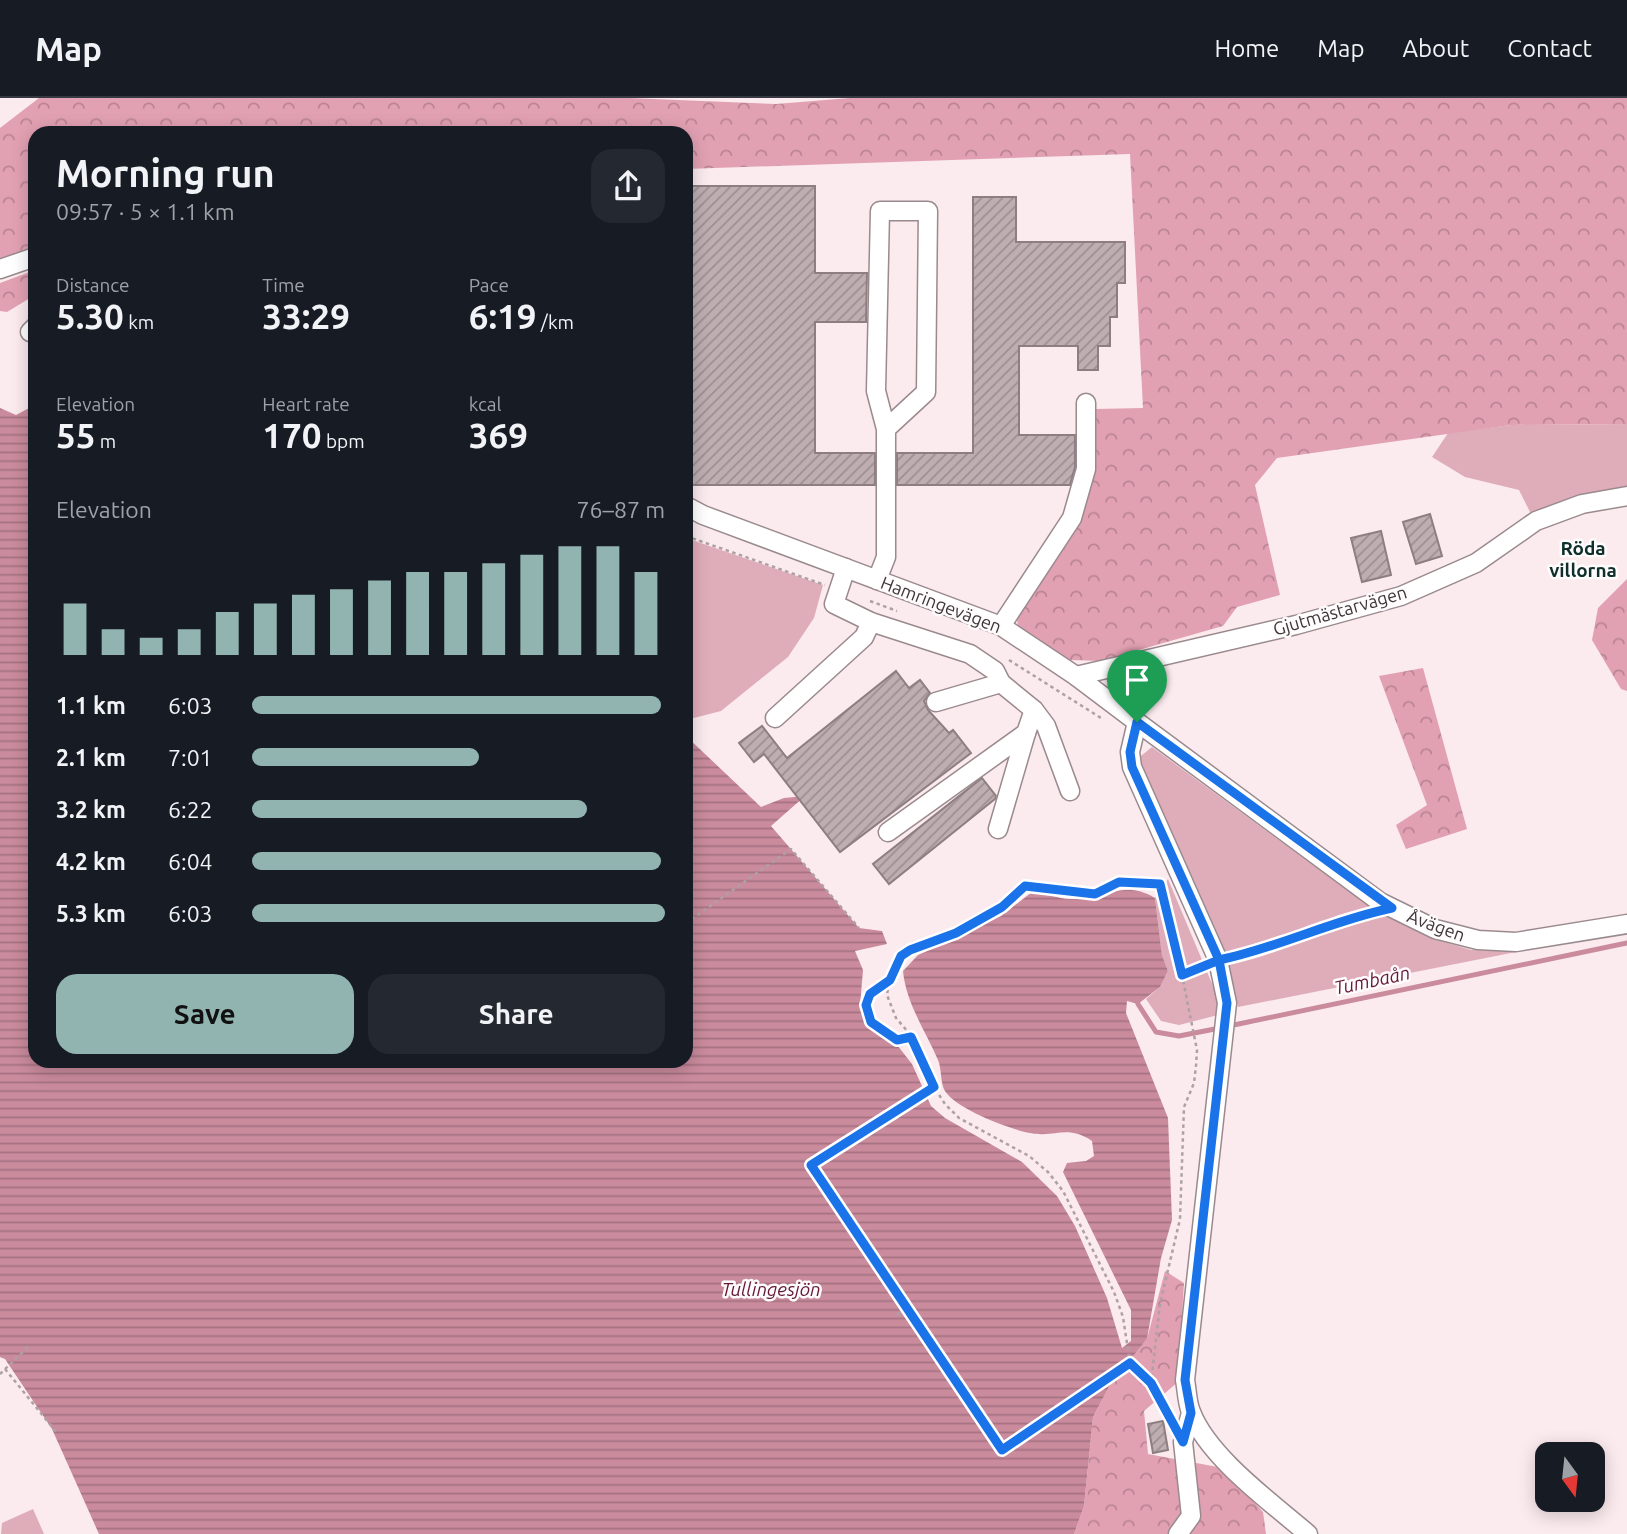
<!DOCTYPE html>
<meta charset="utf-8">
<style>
:root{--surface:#171b24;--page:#242831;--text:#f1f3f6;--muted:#9ea1a6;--line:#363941;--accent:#92b4b0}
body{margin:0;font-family:Ubuntu,sans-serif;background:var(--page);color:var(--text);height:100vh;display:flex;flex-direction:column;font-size:26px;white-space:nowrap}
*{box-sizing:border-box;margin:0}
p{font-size:23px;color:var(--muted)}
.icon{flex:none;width:38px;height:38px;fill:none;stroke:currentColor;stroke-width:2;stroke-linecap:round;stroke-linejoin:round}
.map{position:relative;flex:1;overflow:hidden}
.side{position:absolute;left:28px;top:28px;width:665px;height:942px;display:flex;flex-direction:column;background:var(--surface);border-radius:21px;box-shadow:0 4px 18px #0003}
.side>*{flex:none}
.needle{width:46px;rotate:165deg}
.controls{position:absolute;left:1535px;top:1344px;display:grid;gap:14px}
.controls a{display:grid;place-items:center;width:70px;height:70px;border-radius:14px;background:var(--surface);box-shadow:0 4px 18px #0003;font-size:35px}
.pin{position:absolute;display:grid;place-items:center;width:60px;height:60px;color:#fff;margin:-72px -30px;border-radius:50% 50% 50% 0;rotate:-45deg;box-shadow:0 0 7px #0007}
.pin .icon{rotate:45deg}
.round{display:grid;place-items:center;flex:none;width:74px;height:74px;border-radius:21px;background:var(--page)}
.headline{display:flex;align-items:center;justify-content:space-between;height:119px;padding:0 28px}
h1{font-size:38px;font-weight:700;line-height:52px}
.figures{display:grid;grid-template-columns:repeat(3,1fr);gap:10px;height:119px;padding:7px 28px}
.figures div{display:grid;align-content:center}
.figures b{font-size:35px;font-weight:700}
.figures small{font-size:19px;font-weight:400}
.figures p{font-size:19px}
.chart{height:196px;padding:14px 28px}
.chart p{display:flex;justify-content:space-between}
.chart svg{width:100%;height:126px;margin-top:7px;stroke:var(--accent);stroke-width:6}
.primary-button{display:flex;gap:14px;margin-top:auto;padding:14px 28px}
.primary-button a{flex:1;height:80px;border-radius:21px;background:var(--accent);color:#111;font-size:28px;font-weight:700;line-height:80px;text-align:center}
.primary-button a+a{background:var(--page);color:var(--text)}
ul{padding:0 28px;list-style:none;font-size:23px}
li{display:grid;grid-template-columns:112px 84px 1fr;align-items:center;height:52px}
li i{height:18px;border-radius:9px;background:var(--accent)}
header{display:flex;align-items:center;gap:42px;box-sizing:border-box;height:98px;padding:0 35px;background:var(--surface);border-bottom:2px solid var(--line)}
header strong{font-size:33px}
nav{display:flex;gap:38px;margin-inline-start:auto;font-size:24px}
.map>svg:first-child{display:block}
</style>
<header>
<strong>Map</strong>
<nav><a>Home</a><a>Map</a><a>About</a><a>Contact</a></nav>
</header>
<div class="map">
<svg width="1627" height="1436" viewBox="0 0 1627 1436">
<defs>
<pattern id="forest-crowns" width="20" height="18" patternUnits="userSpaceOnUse" patternTransform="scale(1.75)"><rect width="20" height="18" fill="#e2a1b3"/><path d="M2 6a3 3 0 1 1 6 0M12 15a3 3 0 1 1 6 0" fill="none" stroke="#b98493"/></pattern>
<pattern id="water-rules" width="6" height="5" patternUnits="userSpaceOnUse" patternTransform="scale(1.75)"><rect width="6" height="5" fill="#ca8b9d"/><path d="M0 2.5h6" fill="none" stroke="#a57281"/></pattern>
<pattern id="building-hatch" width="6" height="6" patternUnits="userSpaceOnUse" patternTransform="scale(1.75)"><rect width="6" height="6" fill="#beaeb2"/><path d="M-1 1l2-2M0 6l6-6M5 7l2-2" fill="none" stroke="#9c8e92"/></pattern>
</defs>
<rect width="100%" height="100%" fill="#fbeaee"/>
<g fill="#dfadba">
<path d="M1627,326V391L1531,416L1519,392L1465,379L1432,359L1448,335L1511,327Z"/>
<path d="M686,440L823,487L814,520L788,559L721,613L686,622Z"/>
<path d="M1152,649L1377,814L1431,840L1471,852L1521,853L1238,909L1225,856L1136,662Z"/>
<path d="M1168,781L1218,900V917L1179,927L1161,923L1146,901L1160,889L1168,873L1162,857L1155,800Z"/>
<path d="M33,1411L44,1436H1L2,1425Z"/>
</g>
<g fill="url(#forest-crowns)">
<path d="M39,0H629L776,6L850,0H1627V326L1511,327L1277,360L1255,387L1280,497L1237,509L1223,528L1100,563L1070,562L1018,529L1016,513L1094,363L1096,311L1143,310L1130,56L686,71V35H35V149L0,163V30Z"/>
<path d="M35,172V197L7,214L0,213V185Z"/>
<path d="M1627,481V593L1621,591L1592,542L1598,510Z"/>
<path d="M1423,570L1467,731L1406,751L1396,727L1427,707L1379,578Z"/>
<path d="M1165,1173L1184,1185L1178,1284L1144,1313L1148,1356L1223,1370L1263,1414L1266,1436H1074L1084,1408L1093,1319L1110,1287L1147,1241Z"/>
</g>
<path fill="url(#water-rules)" d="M35,307V962H686V638L761,709L784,700L805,698L771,728L859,830L882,833L887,846L855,853L863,872L860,907L873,932L894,943L912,966L931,1008L945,1020L1022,1064L1057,1098L1075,1128L1107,1200L1122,1250L1131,1243V1212L1063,1074L1067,1065L1086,1063L1094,1058L1092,1043C1067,1026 1056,1040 1030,1035C1009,1031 956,1011 945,993C940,985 942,971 938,962C925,932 906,905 903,873L918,857L1001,818L1032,794C1045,794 1058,801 1070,801C1106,803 1121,780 1155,800L1162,857L1168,873L1160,889L1138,906L1127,903L1126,915L1168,1020L1172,1122L1161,1160L1147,1241L1110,1287L1093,1319L1084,1408L1074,1436H99L52,1331L5,1261L0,1259V310L16,317Z"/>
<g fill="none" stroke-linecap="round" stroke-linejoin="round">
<g stroke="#ca8b9d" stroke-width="5">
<path d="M1138,906L1156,934L1179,938L1220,930"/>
<path d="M1229,928L1627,845"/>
</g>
</g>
<g fill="url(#building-hatch)" stroke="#8d7e81" stroke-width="2">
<path d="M690,88H815V175H867L866,224H815V355H875V387H690Z"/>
<path d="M973,99H1016V144H1125V185H1117V219H1110V248H1098V272H1078V248H1019V337H1075V369L1070,387H897V355H973Z"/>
<path d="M1430,416L1442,458L1416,466L1403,424Z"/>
<path d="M1381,433L1391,477L1362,484L1351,440Z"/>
<path d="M896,573L909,590L920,582L930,595L924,603L928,612L949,635L953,632L971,655L840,754L764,656L754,664L739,645L762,628L787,660Z"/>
<path d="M982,680L996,698L995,701L889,786L873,766Z"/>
<path d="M1163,1323L1168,1352L1153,1355L1148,1326Z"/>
</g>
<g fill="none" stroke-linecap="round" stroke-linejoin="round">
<g stroke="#9a8a8e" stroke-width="21">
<g id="minor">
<path d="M0,171L35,159"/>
<path d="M30,234L35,229"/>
<path d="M686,408L703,417L1001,528L1076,578L1137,624L1130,654L1132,669L1218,862L1227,905L1185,1282C1187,1292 1187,1305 1191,1314C1208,1359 1272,1405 1308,1436"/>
<path d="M846,470L834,506L871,524L970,556L995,573L1001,585L1034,612L1046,628L1070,693"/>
<path d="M877,482L886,459V331L876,293L880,113H928L926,294L886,331"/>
<path d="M1001,528L1072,420L1086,371V305"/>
<path d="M1076,578L1296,527L1401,498L1476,465L1536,423L1582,406L1627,398"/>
<path d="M936,604L1001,585"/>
<path d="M775,620L864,539L871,524"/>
<path d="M1137,624L1380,804L1435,831L1478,842L1516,844L1627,826"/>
<path d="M998,731L1026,635"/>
<path d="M888,734L1026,635L1034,612"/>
<path d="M1178,1436L1191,1418L1183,1344L1191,1315"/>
</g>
</g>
<g stroke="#aea1a4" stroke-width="2.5" stroke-dasharray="3.5 3.5" stroke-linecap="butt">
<path d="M686,438L825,487"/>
<path d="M870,503L897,513"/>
<path d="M1009,562L1101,620"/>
<path d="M686,825L791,751L859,830"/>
<path d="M1235,858L1365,816"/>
<path d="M890,882L870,896C854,923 887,944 911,939"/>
<path d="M934,989L811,1067L1002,1352L1130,1265"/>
<path d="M897,1217L906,1210"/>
<path d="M5,1271L57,1335"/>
<path d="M0,1276L30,1247"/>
<path d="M1151,1285L1130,1265L1123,1219L1114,1194L1063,1093L1048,1074L1029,1058L959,1020L945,1006L934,989L909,935L896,920L887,897L890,876L901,858L956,835L1002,809L1025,788L1095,796L1119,784L1160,786L1182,877"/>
<path d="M1171,1323L1151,1285L1160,1206L1180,1121L1184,1009L1194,985L1196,968L1197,952L1182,877L1202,868"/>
</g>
<use href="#minor" stroke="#fff" stroke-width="18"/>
</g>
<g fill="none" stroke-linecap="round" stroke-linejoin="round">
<g stroke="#fff" stroke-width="14">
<path id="route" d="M1137,624L1130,654L1132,669L1219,862L1182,877L1160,786L1119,784L1095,796L1025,788L1002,809L956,835L910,852L901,858L890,882L870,896L866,907L871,924L897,942L911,939L934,989L811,1067L1002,1352L1130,1265L1151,1285L1183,1344L1191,1315L1185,1282L1227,905L1219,862C1278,850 1333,822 1392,810L1137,624"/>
</g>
<use href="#route" stroke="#1a73e8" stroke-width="9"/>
</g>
<g text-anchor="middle" stroke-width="5" stroke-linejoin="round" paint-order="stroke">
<g font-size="18" fill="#3e3739" stroke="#fefbfc">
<text transform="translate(941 507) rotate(21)" y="6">Hamringevägen</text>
<text transform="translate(1340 513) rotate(-16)" y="6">Gjutmästarvägen</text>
<text transform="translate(1436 828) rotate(20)" y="6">Åvägen</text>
</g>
<g font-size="19" font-weight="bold" fill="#0e2f2a" stroke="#fefbfc">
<text x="1583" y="457">Röda<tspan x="1583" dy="22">villorna</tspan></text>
</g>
<g font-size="19" font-style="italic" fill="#641a37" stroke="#fefbfc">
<text transform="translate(1372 882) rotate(-12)" y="7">Tumbaån</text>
<text x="771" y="1198">Tullingesjön</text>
</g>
</g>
</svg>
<div class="controls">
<a><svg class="needle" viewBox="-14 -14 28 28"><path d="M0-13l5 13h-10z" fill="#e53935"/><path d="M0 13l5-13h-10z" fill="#9ea1a6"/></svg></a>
</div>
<div class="pin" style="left:1137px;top:624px;background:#1e9e55"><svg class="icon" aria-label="arrive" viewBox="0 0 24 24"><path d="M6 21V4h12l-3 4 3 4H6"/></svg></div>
<section class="side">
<div class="headline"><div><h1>Morning run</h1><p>09:57 · 5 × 1.1 km</p></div><a class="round"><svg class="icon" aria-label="share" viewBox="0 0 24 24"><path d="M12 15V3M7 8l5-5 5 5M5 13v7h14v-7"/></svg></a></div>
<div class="figures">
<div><p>Distance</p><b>5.30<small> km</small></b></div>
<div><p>Time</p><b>33:29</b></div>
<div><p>Pace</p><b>6:19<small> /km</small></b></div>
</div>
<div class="figures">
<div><p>Elevation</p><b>55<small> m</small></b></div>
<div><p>Heart rate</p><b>170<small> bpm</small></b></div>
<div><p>kcal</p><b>369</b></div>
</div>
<div class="chart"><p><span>Elevation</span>76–87 m</p>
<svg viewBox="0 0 160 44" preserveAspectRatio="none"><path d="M5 44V26M15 44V35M25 44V38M35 44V35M45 44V29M55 44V26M65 44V23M75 44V21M85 44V18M95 44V15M105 44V15M115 44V12M125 44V9M135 44V6M145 44V6M155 44V15"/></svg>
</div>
<ul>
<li><b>1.1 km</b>6:03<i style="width:99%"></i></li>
<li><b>2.1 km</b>7:01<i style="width:55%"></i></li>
<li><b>3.2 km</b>6:22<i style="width:81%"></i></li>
<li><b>4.2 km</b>6:04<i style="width:99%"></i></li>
<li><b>5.3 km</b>6:03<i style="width:100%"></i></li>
</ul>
<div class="primary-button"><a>Save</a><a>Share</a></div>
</section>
</div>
